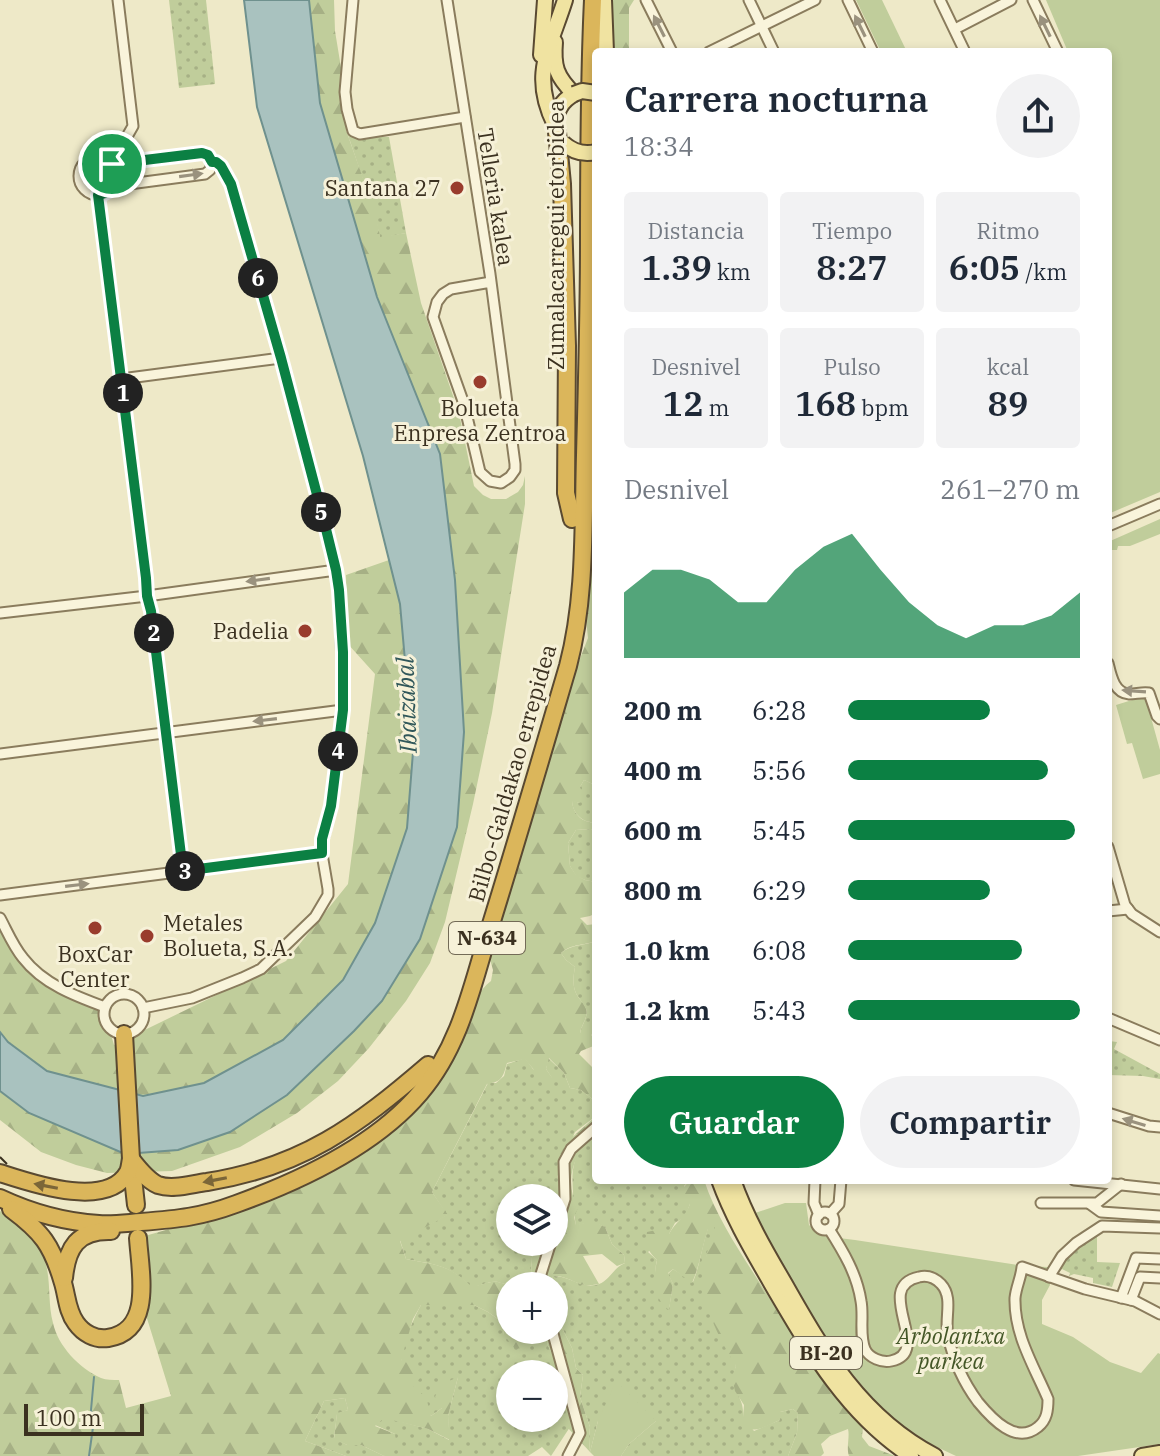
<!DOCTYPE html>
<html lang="es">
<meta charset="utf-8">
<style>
:root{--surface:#fff;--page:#f2f2f3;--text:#1f2937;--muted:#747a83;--accent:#0b8043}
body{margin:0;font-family:"IBM Plex Serif",serif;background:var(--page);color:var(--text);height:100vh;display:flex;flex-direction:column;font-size:30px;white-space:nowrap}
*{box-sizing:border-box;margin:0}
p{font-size:26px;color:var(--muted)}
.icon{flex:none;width:44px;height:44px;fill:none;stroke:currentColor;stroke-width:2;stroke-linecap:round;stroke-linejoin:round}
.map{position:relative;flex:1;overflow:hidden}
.side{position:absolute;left:592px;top:48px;width:520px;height:1136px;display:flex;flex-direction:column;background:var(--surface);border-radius:8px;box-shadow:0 4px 12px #0003}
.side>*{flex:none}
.controls{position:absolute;left:496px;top:1184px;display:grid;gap:16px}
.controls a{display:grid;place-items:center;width:72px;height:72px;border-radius:50%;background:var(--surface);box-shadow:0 4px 12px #0003;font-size:40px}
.scale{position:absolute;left:24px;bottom:20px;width:120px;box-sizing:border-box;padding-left:8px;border:4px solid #3b3120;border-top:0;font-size:22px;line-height:28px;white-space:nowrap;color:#3b3120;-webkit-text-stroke:6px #f6f1d8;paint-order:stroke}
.pin{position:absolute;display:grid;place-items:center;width:68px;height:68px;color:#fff;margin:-34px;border:4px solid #fff;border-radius:50%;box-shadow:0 2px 8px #0007}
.km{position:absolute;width:40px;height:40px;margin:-20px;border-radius:50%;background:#222;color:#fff;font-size:22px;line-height:40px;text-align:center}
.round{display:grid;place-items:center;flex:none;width:84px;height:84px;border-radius:42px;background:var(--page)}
.overview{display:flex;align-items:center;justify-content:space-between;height:136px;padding:0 32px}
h1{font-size:36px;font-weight:600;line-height:60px}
.figures{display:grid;grid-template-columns:repeat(3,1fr);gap:12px;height:136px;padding:8px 32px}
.figures div{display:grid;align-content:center;border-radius:8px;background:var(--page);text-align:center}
.figures b{font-size:34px;font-weight:600}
.figures small{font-size:22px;font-weight:400}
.figures p{font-size:22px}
.chart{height:224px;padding:16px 32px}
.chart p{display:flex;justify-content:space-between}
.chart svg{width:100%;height:144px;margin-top:8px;fill:var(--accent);opacity:.7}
.button{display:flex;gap:16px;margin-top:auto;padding:16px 32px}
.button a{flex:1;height:92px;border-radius:48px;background:var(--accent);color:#fff;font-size:32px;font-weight:600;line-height:92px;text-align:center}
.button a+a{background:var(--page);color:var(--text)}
ul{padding:0 32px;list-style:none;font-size:26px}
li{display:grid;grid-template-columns:128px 96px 1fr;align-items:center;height:60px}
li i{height:20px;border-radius:10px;background:var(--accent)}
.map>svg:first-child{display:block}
</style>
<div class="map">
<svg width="1160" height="1456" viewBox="0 0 1160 1456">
<defs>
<pattern id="grass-dots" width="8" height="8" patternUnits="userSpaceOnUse" patternTransform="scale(2)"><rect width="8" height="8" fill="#c0cd9b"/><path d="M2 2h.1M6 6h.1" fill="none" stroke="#a6b085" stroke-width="1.8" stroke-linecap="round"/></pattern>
<pattern id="forest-firs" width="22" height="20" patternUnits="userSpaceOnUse" patternTransform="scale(2)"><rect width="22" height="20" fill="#c0cd9b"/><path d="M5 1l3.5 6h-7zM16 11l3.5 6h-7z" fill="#a6b085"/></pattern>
</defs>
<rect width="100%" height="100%" fill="#eee9c8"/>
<g fill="url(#grass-dots)" fill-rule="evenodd">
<path d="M169,0H206L215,84L179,88Z"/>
<path d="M348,135L389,137L406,233L380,238L375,215Z"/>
<path d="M584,780L595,785L596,788V822C583,824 572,813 572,800L579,803L580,787Z"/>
<path d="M591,829L596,831V882L585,880L576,876L570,866L568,843L576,830Z"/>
<path d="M596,941V1042L591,1034H580C581,1025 589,1017 586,1009C585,1006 581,1001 579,998C572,989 573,978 575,967L566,960L561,953C572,944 584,946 596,941Z"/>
<path d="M1109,1041L1117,1042L1114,1049L1160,1074V1079L1143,1076L1108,1075Z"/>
<path d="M525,1058L533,1069L552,1078L546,1069L548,1058L564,1073L570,1088L581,1090L596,1102V1116L575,1132L557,1175L561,1188L559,1199L554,1212V1198H510V1242H540L532,1257L531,1275L505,1284C489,1278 486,1286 471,1287C448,1264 436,1265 406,1259L400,1240L447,1215L432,1192L488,1083H496L504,1076L507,1064Z"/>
<path d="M596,1133V1180H658L662,1182L667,1180H690L684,1186L690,1204L685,1217L675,1223L669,1234L648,1252L657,1260C652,1279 661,1292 669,1309L673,1284L668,1274L673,1269L693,1282C700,1265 702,1246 708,1228L716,1226L706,1258L736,1366C728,1392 745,1394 743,1417L754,1431L780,1420V1412L793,1409L798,1413L797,1433L788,1456H621L629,1444L656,1421H598L590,1452L589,1438L590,1427L580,1397L583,1375L576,1368L572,1348L560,1324L555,1309L554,1286H551L553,1276C569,1275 582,1290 599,1284C610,1280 614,1267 625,1263L624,1255L612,1244L605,1227C594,1222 587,1222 576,1226C574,1215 573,1204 573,1192C571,1165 574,1152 596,1133Z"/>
<path d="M1097,1233V1262L1120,1263L1112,1287L1093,1283V1278L1074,1274L1069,1276L1070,1273L1062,1269L1058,1273L1054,1271L1075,1247Z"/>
<path d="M421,1305H474L488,1312L502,1322L504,1335H516L514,1330H545L548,1346L555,1358L563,1397L569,1408L572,1424L551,1456L542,1447L528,1456H346L305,1441L324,1401L345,1398L348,1410L337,1414L334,1438L347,1445H361L384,1456L395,1434L375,1425L384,1417L428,1429L449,1440L448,1416L458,1377L442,1408L431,1416C424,1404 402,1372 401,1359C401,1348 415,1315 421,1305ZM510,1374H554V1418H510Z"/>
</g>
<g fill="url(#forest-firs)">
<path d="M309,0H334L335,31L346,98V130L376,215L380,237L406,233L421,303L459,413L474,486L483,495L491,499H506L518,492L523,485L525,476V504L492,713L473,804L445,922L430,963L406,1001L369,1048L338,1081L297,1113L240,1147L172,1171L107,1173L76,1165L41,1152L0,1120V1091L29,1113L230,1132L287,1095L354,1031L382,1001L420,939L457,827L464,732L455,580L440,454L377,297L320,103Z"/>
<path d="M612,0H634L629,8V52H614Z"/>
<path d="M596,554V788L595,785L584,780L580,787L585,800L579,803L572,801C573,814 583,824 596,822V831L591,829L576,830L568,843L570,866L576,875L585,880L596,882V913L590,916L580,918L587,925L596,924V941C583,946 573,943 561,953L566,960L575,967C573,978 572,989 579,998C581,1001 586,1006 586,1009C589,1017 581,1025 580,1033L591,1034L596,1045L581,1051L579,1054L596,1071V1102L581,1090L570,1088L564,1073L549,1058L546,1069L553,1079C540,1079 533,1069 525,1059L507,1063C503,1077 502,1082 487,1084L432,1192L448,1215L400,1241L406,1259C436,1265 448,1264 471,1286C486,1286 489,1278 505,1284L531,1275L532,1257L540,1242H554V1212L559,1200L561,1188L557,1175L558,1158L567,1142L596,1116V1133C574,1152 563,1181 578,1208L574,1217L576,1225L584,1223L588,1216L595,1222L605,1227L612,1244L624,1255L625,1263L617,1266L602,1254L583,1256L599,1284C596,1285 589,1285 585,1285C573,1283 566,1275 553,1276L551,1286H510V1306L503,1305L510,1313V1330H514L516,1335H524L529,1341L522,1348L515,1349L504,1335L502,1322L488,1312L474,1305H421L413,1319L401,1360L418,1367L420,1378L413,1386L426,1397L431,1416L442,1408L435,1397L440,1385L458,1377L448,1416L450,1440L428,1429L384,1418L375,1426L395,1434L397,1449L384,1456L361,1445H347L334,1439L337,1413L348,1410L345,1398L324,1401L305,1441L346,1456H0V1211C16,1221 36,1238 43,1255C52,1277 47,1301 53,1323C58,1346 79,1368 101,1378C106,1380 113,1380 119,1380L126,1408L171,1396L141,1299L138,1238L183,1225L262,1195L407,1108L453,1042L461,1044C468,1022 472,995 491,981L493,970L489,956L574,674L588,638L585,609L591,560Z"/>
<path d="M389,560L400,606L413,752L407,828L375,923L343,980L283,1040L204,1083L143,1096L47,1071L8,1042L0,1032V918L38,974L104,1011L114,1045L286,961L348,884L375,674L347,643L346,575Z"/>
<path d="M690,1180H704C717,1219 741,1253 763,1288C793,1336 823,1386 863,1427L862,1437L869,1446L895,1456H849C846,1448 850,1437 848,1429L830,1436L821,1444L824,1453L821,1456H788L797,1433L798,1413L793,1409L780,1412V1420C766,1426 754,1435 739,1425L743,1417L744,1405L735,1391L732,1377L736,1366C722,1343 700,1303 703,1276C704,1259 710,1243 715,1227L708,1229C702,1247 700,1265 692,1283L673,1269L668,1273L673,1284L669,1310C653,1299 653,1278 657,1260C647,1250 645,1246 647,1232L656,1230L669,1234C676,1221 685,1218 690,1204L682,1201L677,1195Z"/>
<path d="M554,1294L555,1309L560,1324L572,1348L576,1368L583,1375L580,1397L590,1427L589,1438L590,1452L568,1428L572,1424L569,1409L563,1397L555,1358L548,1346L545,1330H554Z"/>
</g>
<g fill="#c0cd9b">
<path d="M856,0H882L907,52H881Z"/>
<path d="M1046,0H1160V492L1108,514V52H1068Z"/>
<path d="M1160,519V534L1130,546H1118L1117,550H1109V611L1112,643L1108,635V542Z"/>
<path d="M1145,696L1160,750V774L1143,779L1132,743L1127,744L1116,705Z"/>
<path d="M785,1203H806L809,1225L823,1236L855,1240L1025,1266L1048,1267L1050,1285L1042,1300V1324L1073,1337L1110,1362L1141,1373L1158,1353L1160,1354V1444L1078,1456H956L920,1439L870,1401L842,1367L784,1268L755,1213Z"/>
<path d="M616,1381L656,1421L629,1444L621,1456H594L590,1452L598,1421Z"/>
</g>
<path fill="#a9c2bf" stroke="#6f918e" stroke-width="2" d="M244,0H309L320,103L377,297L440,454L455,580L464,732L457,827L420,939L382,1001L354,1031L287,1095L230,1132L178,1150L125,1154L29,1113L0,1091V1032L8,1042L47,1071L143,1096L204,1083L283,1040L343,980L375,923L407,828L413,752L400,604L363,456L257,107Z"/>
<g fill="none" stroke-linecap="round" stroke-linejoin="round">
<path stroke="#6f918e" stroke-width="2" d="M89,1456L94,1420L91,1410L94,1377"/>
<g stroke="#8a7c5d" stroke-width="13">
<g id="street">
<path d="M353,0L345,92L347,109L353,131L360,134L465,117"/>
<path d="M447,0L490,274L515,464V470L510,477L501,483L490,481L480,472L464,404L433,317L437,302L443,294L451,289L491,282"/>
<path d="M646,0L672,52"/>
<path d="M749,0L774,52"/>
<path d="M848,0L873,52"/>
<path d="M940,0L965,52"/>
<path d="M1033,0L1058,52"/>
<path d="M955,29L1011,0"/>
<path d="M709,52L815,0"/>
<circle cx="98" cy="176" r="19"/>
<path d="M108,161L125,140L133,126L118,0"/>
<path d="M112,164L202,153L208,155L212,163L210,170L205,174L114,186"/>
<path d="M98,195L146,578L147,596L151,611L183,871"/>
<path d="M121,379L281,358"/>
<path d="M1108,526L1160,504"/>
<path d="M0,613L147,596L336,570"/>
<path d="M1108,663C1111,675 1114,693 1129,694C1136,694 1142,692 1149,693L1157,716L1160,719"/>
<path d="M0,754L343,710"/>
<path d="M1108,847L1125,905L1132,914L1160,932"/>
<path d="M0,895L322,853"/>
<path d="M1108,911L1128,909"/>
<path d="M0,918C7,931 13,946 23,958C43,984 75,996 105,1007"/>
<circle cx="124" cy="1014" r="20"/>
<path d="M143,1008L192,998L242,978L261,969L315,917L328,895V889L321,848L331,806L343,710V688L339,590L336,570L281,358L231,184L221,166L216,162H212"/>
<path d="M1108,1018L1160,1040"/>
<path d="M1108,1113L1149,1126L1160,1127"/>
<path d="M815,1180L814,1203L819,1215"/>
<path d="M1074,1180L1160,1189"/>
<path d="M1041,1203H1097L1121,1184"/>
<path d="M1090,1204L1101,1212L1160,1216"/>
<circle cx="825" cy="1221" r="9"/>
<path d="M830,1214L839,1204L841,1180"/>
<path d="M829,1229C843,1251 857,1274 861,1301C864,1316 859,1335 865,1349C869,1358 882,1363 891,1361C935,1352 871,1287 919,1277C927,1275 935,1278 941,1284C954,1298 944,1318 948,1336C953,1359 964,1383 978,1402C992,1419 1016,1445 1038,1427C1047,1420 1048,1410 1048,1399C1034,1366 1014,1335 1015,1298C1016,1287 1021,1278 1022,1267L1085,1289L1135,1301L1160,1314"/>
<path d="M554,1234L565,1199L564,1162L571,1149L596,1127"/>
<path d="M1049,1277L1062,1256L1076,1243L1102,1226L1160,1228"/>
<path d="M542,1286L541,1274L551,1242"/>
<path d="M1121,1298L1136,1258L1160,1259"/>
<path d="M1131,1300L1140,1277L1160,1278"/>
<path d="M552,1330L580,1433L568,1456"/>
</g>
</g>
<g stroke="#594931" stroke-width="18">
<g id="primary">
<path d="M604,0L606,52"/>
<path d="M555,42C553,66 556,76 574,94C561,101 555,112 556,127"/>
<path d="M541,55L545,0"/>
<path d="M555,125C530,75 550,48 565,0"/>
<path d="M719,1180C733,1219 755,1255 775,1290C812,1353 849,1416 911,1456"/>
<path d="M733,1180C746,1217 765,1250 785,1284C824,1353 862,1418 935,1456"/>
<path d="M1142,1456L1160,1453"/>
</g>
</g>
<g stroke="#594931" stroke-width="20">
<g id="highway">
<path d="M557,132L562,184L567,346L566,493L572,519"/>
<path d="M124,1034L131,1159L136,1205"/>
<path d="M131,1159C138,1168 147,1180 158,1185C173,1190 191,1184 207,1182C302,1167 357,1126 428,1065"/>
<path d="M0,1173C31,1183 107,1210 128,1172C130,1168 130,1163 131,1159"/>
<path d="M0,1198C30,1212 66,1222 99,1224C113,1225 127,1223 141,1222C178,1219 201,1217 236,1204C300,1181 375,1146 420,1093C462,1044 473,981 492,921C518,837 543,751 568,666C586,598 583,525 585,455C587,384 589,314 589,243C589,162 589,81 593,0"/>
<path d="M11,1209C42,1232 52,1245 63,1283C67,1296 67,1311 76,1323C83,1333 95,1340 108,1338C154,1331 140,1271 138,1238"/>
<path d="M64,1278C67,1248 77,1230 111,1231"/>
</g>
</g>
<use href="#street" stroke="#f9f4db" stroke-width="9"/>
<use href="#primary" stroke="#f0e3a1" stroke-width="14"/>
<use href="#highway" stroke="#dbb65b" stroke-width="16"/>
<path stroke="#3b3120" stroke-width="2" stroke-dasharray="14 14" stroke-linecap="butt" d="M0,1157L7,1164"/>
<g stroke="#594931" stroke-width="18" stroke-linecap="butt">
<g id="primary-bridge">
<path d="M574,94L582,91L596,93"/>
<path d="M563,143C573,152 583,155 596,152"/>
</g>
</g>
<use href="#primary-bridge" stroke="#f0e3a1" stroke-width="14"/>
</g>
<defs><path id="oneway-solid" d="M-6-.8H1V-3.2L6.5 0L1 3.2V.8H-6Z" transform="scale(2)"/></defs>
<g fill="#9a927e">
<use href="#oneway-solid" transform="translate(659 26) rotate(-117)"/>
<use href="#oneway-solid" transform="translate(860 26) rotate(-116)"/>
<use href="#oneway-solid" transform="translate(1045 26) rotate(-116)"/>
<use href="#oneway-solid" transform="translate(191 175) rotate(-8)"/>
<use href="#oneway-solid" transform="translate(258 580) rotate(172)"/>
<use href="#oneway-solid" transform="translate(1134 691) rotate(-176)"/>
<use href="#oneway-solid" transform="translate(265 720) rotate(173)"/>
<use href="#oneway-solid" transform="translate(77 885) rotate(-7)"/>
<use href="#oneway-solid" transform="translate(1134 1122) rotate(-163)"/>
</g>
<g fill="#7b6638">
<use href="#oneway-solid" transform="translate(215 1180) rotate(169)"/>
<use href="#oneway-solid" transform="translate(46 1186) rotate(-169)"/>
</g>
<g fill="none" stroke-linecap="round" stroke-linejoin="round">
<g stroke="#fff" stroke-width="16">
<path id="route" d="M202,153L208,155L212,162H216L221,166L231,184L281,358L325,525L336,570L339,590L343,652V710L331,806L322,839V853L183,871L151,611L147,596L146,578L98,195C114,192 121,179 112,164Z"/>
</g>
<use href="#route" stroke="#0b8043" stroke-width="10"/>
</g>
<g fill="#993c2d" stroke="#f6f1d8" stroke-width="3">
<circle cx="457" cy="188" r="8"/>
<circle cx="480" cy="382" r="8"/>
<circle cx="305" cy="631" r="8"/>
<circle cx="95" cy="928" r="8"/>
<circle cx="147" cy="936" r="8"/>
</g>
<g text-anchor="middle" stroke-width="6" stroke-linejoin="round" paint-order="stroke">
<g fill="#f6f1d8" stroke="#736b57" stroke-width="2">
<rect x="449" y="922" width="76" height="32" rx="6"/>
<rect x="790" y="1337" width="72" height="32" rx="6"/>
</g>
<g font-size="20" font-weight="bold" fill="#3b3120">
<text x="487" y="945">N-634</text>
<text x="826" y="1360">BI-20</text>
</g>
<g font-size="22" fill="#3b3120" stroke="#f6f1d8" text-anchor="end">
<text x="441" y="196">Santana 27</text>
<text x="480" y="416" text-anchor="middle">Bolueta<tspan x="480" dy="25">Enpresa Zentroa</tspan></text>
<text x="289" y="639">Padelia</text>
<text x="163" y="931" text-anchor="start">Metales<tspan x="163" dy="25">Bolueta, S.A.</tspan></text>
<text x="95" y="962" text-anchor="middle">BoxCar<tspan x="95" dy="25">Center</tspan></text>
</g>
<g font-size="22" fill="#3b3120" stroke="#f6f1d8">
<text transform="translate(496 197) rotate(81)" y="8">Telleria kalea</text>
<text transform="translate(556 235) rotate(-90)" y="8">Zumalacarregui etorbidea</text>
<text transform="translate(512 773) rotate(-74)" y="8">Bilbo-Galdakao errepidea</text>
</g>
<g font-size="22" font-style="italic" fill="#445727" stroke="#f6f1d8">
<text x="951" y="1344">Arbolantxa<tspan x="951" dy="25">parkea</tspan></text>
</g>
<g font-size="24" font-style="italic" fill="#30575a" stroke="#f6f1d8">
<text transform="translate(407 705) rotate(-92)" y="8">Ibaizabal</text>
</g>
</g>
</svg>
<div class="controls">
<a><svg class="icon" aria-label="layers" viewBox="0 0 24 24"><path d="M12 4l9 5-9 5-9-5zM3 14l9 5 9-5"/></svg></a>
<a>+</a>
<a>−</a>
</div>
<div class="scale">100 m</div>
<div class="pin" style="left:112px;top:164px;background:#1e9e55"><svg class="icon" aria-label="arrive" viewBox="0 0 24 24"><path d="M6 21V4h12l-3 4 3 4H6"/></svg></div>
<b class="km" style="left:123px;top:393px">1</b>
<b class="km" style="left:154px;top:633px">2</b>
<b class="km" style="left:185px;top:871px">3</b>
<b class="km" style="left:338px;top:751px">4</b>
<b class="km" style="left:321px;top:512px">5</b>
<b class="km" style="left:258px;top:278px">6</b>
<section class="side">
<div class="overview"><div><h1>Carrera nocturna</h1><p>18:34</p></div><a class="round"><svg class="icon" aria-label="share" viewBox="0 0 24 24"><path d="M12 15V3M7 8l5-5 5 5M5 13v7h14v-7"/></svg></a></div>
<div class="figures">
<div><p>Distancia</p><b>1.39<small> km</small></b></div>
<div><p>Tiempo</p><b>8:27</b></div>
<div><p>Ritmo</p><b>6:05<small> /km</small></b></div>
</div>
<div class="figures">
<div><p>Desnivel</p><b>12<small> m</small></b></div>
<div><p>Pulso</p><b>168<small> bpm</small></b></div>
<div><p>kcal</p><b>89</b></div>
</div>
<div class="chart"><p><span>Desnivel</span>261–270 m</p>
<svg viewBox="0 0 160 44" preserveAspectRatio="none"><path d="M0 44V24L10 17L20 17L30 20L40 27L50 27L60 17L70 10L80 6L90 17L100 27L110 34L120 38L130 34L140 34L150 31L160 24V44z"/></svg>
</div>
<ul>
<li><b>200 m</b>6:28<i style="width:61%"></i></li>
<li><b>400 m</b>5:56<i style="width:86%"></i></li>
<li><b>600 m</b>5:45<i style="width:98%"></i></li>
<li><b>800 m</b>6:29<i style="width:61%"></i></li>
<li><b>1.0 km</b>6:08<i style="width:75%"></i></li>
<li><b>1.2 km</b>5:43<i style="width:100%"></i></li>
</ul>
<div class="button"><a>Guardar</a><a>Compartir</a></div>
</section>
</div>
